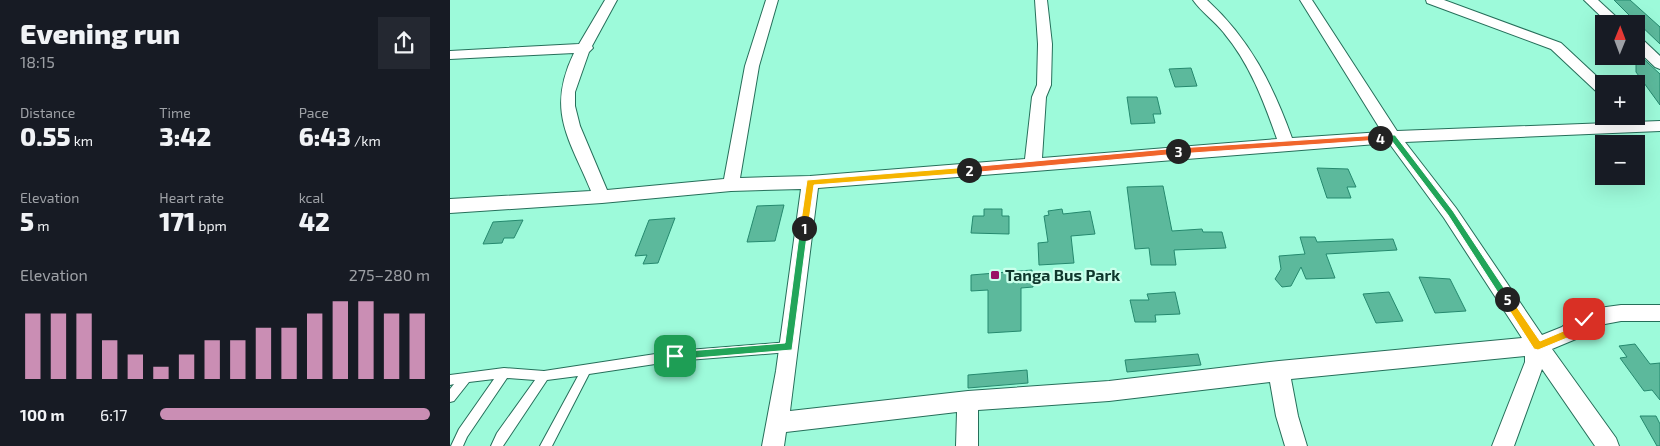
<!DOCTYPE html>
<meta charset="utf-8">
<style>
:root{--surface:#171b24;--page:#242831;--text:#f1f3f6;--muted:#9ea1a6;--accent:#ca8eb4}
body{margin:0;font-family:"Exo 2",sans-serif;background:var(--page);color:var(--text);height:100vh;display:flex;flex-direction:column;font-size:19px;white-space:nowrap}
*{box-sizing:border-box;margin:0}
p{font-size:16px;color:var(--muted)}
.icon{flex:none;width:28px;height:28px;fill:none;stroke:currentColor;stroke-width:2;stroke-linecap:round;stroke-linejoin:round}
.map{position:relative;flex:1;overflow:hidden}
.panel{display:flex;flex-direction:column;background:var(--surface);width:450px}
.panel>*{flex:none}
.needle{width:32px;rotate:1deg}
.tools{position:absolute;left:1145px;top:15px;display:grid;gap:10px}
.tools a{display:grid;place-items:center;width:50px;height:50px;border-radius:0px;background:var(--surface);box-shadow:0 5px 20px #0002;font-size:25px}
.pin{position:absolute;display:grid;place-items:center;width:42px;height:42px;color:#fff;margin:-21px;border-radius:10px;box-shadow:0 2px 8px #0006}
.km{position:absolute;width:25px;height:25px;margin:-12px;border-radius:50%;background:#222;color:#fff;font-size:14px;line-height:25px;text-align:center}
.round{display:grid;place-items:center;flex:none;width:52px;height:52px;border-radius:0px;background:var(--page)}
.head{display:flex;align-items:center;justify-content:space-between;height:85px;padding:0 20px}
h1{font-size:28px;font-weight:800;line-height:38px}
.stats{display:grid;grid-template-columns:repeat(3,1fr);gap:8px;height:85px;padding:5px 20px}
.stats div{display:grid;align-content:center}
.stats b{font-size:25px;font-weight:800}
.stats small{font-size:14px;font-weight:400}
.stats p{font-size:14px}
.chart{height:140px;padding:10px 20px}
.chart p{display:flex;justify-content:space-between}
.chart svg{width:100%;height:90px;margin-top:5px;stroke:var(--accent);stroke-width:6}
ul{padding:0 20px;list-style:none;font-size:16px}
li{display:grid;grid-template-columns:80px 60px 1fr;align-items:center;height:38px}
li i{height:12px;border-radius:6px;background:var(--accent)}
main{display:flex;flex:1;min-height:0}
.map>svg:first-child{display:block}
</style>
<main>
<section class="panel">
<div class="head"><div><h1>Evening run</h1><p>18:15</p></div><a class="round"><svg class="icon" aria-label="share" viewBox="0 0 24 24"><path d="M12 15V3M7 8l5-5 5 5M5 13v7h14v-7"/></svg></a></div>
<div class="stats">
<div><p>Distance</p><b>0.55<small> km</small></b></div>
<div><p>Time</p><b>3:42</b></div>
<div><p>Pace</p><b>6:43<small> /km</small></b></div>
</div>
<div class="stats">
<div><p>Elevation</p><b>5<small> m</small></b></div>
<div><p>Heart rate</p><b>171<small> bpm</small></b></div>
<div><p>kcal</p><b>42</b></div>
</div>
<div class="chart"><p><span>Elevation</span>275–280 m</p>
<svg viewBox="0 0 160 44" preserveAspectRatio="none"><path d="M5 44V12M15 44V12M25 44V12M35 44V25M45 44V32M55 44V38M65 44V32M75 44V25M85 44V25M95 44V19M105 44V19M115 44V12M125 44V6M135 44V6M145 44V12M155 44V12"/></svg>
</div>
<ul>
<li><b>100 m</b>6:17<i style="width:100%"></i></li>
</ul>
</section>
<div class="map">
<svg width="1210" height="446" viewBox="0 0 1210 446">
<rect width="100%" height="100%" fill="#9dfada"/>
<g fill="#5cb99c" stroke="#25896e">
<path d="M1164,0H1180L1210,27V44L1186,21V18H1182Z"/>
<path d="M1186,52L1210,74V105L1186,72Z"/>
<path d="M741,68L747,86L725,87L719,69Z"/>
<path d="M677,97H707L711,114H703L705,123L681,124Z"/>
<path d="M867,168L898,169L906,187H897L901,198H877Z"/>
<path d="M713,186L722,231L752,229L753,232H772L776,248L724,250L726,265H701L699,248L685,249L677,187Z"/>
<path d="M334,205L325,241L297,242L307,206Z"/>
<path d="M534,209H552V216H559V234L521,233L523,216H534Z"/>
<path d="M612,209L613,214L640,211L645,234L621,236L624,263L589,265L588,243L598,242L594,216L599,215L598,211Z"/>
<path d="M225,218L208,263L193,264L197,255L185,256L199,220Z"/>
<path d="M73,220L64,238H54L52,243L33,244L43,222Z"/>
<path d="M850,237H865L867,242L943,239L947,250L876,254L885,278L856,279L851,267L841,286L832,287L825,279L831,269L829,256L855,254Z"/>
<path d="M582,270L583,287L571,288V331L538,333V290L521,291V275Z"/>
<path d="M969,277L1000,279L1016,311L985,313Z"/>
<path d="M725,292L730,314L705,315L706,322H685L680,300H699L697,294Z"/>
<path d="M939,292L953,321L926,323L913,294Z"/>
<path d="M1185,344L1200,364L1210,363V400L1202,390L1194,391L1170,358L1177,357L1169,346Z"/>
<path d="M748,354L751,365L677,372L675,360Z"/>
<path d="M577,370L578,383L518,388V375Z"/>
<path d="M1190,416H1206L1210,424V446H1207Z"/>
</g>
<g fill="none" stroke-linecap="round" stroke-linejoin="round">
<g stroke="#266f5a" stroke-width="2">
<path id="lane" d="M339,342L343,344L344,347L343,350L339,352L225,361L139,374L102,446H90L128,376L97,380L53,446H41L47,433L85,380L57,378L17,437L13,446H1L9,429L44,379L19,382L4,401L0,402V389L4,384L0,385V375L54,368L94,371L225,351Z"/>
</g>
<g stroke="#266f5a" stroke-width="2">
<g id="street">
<path d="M155,0H167L142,46L143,48L139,52L125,92V106L130,126L157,190L274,179L295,66L316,0H328L309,66L290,178L360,176L575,159L582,97L587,85L588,44L585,0H597L602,44L601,85L596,97L592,158L827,139C814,102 800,64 774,33C765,21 751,12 743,0H757C799,38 823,85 842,138L932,132L850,0H862L947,131L1210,121V131L955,142L1006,208L1092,335L1112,327L1127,313L1134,310L1171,305H1210V321H1171L1139,327L1126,339L1102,349L1166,438L1169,446H1145L1092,369L1064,446H1042L1075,362V356L841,379L848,416L857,446H835L826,416L820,382L659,401L528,410V446H506L507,412L336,432L334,446H312L326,371L351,189L281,191L152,203L0,213V199L141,191C119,138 96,111 124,53L0,59V51L129,44ZM939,143L994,218L1072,338L829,361L659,381L518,391L340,411L368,188Z"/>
<path d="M976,0H994L1111,43L1155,84L1154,96L1149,94L1101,49L977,3Z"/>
<path d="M1134,0H1148L1174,24H1159Z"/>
<path d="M1186,37L1191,38L1210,56V69L1205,67L1186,49Z"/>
</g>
</g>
<use href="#lane" fill="#fff" fill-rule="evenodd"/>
<use href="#street" fill="#fff" fill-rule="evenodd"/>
</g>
<path fill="#22a559" stroke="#fff" d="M354,225L358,228L342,350L222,360L221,356L225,352L335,343L350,228Z"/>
<path fill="#f5b400" stroke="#fff" d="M519,167L523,170L519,173L364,185L358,228L354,231L350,228L357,180Z"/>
<path fill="#f0652b" stroke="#fff" d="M728,148L732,151L728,154L519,173L515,170L519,167Z"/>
<path fill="#f0652b" stroke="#fff" d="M930,135L934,138L930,140L728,154L725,151L728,148Z"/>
<path fill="#22a559" stroke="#fff" d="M930,135H945L1003,211L1060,297V302H1054L998,215L941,140L928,139L927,138Z"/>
<path fill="#f5b400" stroke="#fff" d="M1057,295L1060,297L1090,341L1116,330L1131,317H1137L1138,319L1122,336L1088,350L1084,349L1054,302L1053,299Z"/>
<rect fill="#9a1264" stroke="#caffeb" stroke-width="2" x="540" y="270" width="10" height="10" rx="2.5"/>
<g text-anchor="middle" stroke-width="4.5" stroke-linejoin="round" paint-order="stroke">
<g font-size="16" font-weight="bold" fill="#0f372c" stroke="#caffeb" text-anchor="start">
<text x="555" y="281">Tanga Bus Park</text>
</g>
</g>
</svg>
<div class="tools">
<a><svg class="needle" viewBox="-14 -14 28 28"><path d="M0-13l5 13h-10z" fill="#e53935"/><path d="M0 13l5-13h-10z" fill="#9ea1a6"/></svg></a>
<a>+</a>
<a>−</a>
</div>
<div class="pin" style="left:225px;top:356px;background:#1e9e55"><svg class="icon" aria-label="arrive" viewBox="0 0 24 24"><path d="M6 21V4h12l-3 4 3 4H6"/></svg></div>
<div class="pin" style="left:1134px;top:319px;background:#d93025"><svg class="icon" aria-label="check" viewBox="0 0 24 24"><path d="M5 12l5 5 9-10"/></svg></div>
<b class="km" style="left:354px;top:228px">1</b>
<b class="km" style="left:519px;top:170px">2</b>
<b class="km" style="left:728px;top:151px">3</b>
<b class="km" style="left:930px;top:138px">4</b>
<b class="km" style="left:1057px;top:299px">5</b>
</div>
</main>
